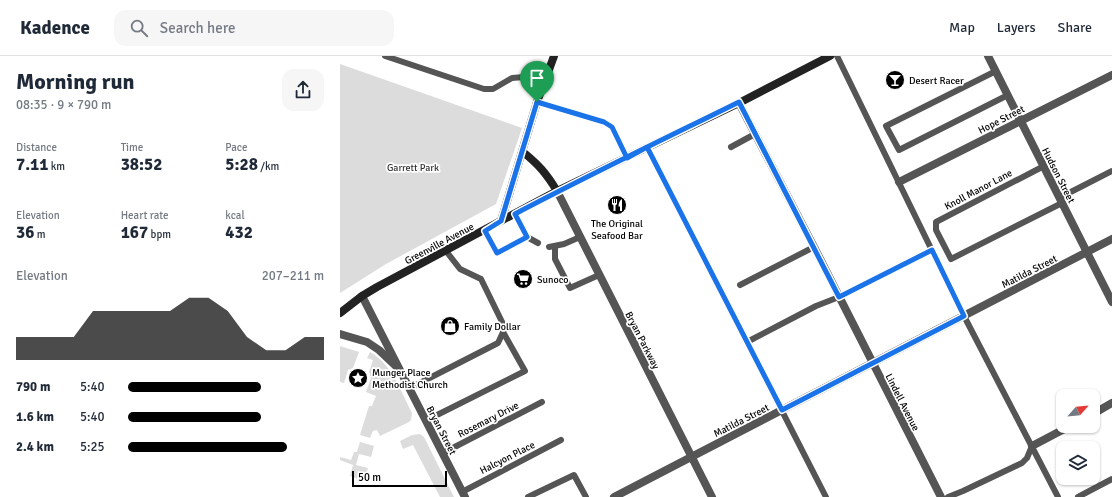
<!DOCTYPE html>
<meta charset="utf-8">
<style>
:root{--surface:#fff;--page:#f6f6f7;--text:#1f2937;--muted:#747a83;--line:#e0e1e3;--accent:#000}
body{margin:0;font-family:Signika,sans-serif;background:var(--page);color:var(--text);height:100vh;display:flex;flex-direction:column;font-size:15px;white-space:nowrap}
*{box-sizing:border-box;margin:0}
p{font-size:13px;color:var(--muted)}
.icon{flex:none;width:22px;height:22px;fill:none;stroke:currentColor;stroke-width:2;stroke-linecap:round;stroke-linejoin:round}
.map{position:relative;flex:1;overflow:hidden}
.drawer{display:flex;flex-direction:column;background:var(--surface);width:340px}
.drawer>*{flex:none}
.needle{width:26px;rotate:63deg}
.buttons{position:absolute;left:716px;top:333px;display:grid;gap:8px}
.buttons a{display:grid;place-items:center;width:44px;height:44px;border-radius:8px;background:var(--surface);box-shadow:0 1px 3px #0004;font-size:20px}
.scale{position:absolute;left:12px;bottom:10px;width:95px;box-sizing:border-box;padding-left:4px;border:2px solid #000;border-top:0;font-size:11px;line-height:14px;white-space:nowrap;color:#000;-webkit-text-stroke:3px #fff;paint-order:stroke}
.pin{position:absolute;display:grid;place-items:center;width:34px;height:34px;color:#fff;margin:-41px -17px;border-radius:50% 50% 50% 0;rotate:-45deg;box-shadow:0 0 4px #0007}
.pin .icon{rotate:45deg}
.round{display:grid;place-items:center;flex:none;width:42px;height:42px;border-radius:12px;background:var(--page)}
.overview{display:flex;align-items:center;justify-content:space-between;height:68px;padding:0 16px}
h1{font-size:22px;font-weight:700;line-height:30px}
.metrics{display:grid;grid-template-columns:repeat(3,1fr);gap:6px;height:68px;padding:4px 16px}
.metrics div{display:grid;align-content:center}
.metrics b{font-size:17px;font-weight:700}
.metrics small{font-size:11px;font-weight:400}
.metrics p{font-size:11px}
.chart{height:112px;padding:8px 16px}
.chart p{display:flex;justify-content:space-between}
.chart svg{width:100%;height:72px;margin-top:4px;fill:var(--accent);opacity:.7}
ul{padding:0 16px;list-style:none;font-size:13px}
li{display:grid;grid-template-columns:64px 48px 1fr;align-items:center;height:30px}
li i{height:10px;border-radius:5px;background:var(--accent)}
header{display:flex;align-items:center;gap:24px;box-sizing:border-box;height:56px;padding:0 20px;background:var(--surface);border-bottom:1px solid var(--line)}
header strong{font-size:19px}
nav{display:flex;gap:22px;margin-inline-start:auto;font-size:14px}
.search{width:280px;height:36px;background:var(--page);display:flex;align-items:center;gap:10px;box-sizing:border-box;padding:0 14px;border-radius:12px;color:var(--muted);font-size:15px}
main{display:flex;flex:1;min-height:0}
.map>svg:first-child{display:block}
</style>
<header>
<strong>Kadence</strong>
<div class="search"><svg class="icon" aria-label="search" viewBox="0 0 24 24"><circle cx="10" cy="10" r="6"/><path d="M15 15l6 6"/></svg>Search here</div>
<nav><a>Map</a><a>Layers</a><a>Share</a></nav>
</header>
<main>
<section class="drawer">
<div class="overview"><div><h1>Morning run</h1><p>08:35 · 9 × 790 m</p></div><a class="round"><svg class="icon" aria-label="share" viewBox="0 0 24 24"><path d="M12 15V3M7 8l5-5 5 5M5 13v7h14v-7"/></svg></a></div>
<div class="metrics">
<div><p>Distance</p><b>7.11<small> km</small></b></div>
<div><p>Time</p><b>38:52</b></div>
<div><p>Pace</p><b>5:28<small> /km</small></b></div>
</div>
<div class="metrics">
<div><p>Elevation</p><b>36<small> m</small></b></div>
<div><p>Heart rate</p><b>167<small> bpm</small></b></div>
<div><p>kcal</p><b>432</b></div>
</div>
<div class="chart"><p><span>Elevation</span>207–211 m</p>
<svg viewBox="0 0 160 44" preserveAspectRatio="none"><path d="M0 44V30L10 30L20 30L30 30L40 14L50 14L60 14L70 14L80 14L90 6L100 6L110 14L120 30L130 38L140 38L150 30L160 30V44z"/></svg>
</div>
<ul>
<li><b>790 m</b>5:40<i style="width:68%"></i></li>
<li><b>1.6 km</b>5:40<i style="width:68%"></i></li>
<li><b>2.4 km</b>5:25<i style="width:81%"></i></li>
</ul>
</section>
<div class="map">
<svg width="772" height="441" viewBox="0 0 772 441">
<rect width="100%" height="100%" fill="#fff"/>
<g fill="#dcdcdc">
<path d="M0,8L182,72L156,148L46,208L0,237Z"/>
<path d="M0,290L19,296L13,312L8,314L4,327L0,326Z"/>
<path d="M30,296C52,308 61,336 72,357L71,364L69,366L40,380L37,374L33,375L30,382L20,379L29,350H32L36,340L26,336L31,322L29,316L33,304L27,302Z"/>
<path d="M80,378L84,381L114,441H100L73,389L63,393L60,385L72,379Z"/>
<path d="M20,386L34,390L31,401L19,398L16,409L28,412L25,421L18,423L10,420L13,409L0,404V401L11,404L14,396H17Z"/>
</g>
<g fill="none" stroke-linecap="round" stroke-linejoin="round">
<g stroke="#555" stroke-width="6">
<path d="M45,0L144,33H153L172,22L184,21L204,29"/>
<path d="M497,0L624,260L718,441"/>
<path d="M656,15L546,70L559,94L668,39"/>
<path d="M197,46L264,66L272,71L287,101"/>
<path d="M307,91L486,441"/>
<path d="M391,91L415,78"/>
<path d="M704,110L596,166V174L611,203L722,147"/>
<path d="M719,142L772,115"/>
<path d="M175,158L187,181L198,187"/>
<path d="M145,175L157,197L187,181"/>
<path d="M215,190V203L230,232L259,219"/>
<path d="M209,191L224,188L240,181"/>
<path d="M400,229L474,191"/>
<path d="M407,286L476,250L499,241L592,194"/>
<path d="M70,332L158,287L165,272L141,223L120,213L106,195"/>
<path d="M87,364L185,315L163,276"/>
<path d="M103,397L202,346"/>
<path d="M122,436L221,384"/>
<path d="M188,441L234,419L246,441"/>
<path d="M608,441L623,435L682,407L687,402L692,390"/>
<path d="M738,441L772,423"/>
</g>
<g stroke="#555" stroke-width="8">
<path d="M648,0L772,246"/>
<path d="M399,47L474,191L601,441"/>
<path d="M559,126L772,19"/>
<path d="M217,135L372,441"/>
<path d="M22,240L125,441"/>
<path d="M0,278L27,286L39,294L57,311"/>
<path d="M753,358L772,347"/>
<path d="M692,390L730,370"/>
<path d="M274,441L772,183"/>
</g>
<g stroke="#222" stroke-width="8">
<path d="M183,96C199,109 206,117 217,135"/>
<path d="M161,165L197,46L214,0"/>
<path d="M0,257L22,240L37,231L217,135L399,47L490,0"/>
</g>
</g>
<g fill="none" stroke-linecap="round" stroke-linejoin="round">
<g stroke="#fff" stroke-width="8">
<path id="route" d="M197,46L161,165L145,175L157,197L187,181L175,158C249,119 324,83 399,46L499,241L592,194L624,260L442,354L307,91L287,102L272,71L264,66L197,46"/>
</g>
<use href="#route" stroke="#1a73e8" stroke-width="5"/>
</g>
<defs>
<g id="bar-disc" transform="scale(1)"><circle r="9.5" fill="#000" stroke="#fff"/><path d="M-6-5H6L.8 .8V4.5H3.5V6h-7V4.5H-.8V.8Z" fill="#fff"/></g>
<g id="restaurant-disc" transform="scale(1)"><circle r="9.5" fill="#000" stroke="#fff"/><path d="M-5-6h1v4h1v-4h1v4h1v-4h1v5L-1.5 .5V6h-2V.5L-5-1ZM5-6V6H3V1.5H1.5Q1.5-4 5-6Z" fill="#fff"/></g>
<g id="supermarket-disc" transform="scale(1)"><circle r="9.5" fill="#000" stroke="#fff"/><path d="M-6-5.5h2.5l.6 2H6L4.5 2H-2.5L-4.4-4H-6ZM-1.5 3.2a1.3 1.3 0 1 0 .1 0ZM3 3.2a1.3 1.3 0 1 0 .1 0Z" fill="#fff"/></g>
<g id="shop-disc" transform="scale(1)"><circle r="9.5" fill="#000" stroke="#fff"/><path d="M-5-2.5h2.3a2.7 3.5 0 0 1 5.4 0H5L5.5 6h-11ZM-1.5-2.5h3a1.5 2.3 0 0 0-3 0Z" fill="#fff"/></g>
<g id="sight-disc" transform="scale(1)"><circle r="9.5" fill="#000" stroke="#fff"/><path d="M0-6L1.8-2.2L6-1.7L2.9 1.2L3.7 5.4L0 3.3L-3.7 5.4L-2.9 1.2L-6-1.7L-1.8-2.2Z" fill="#fff"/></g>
</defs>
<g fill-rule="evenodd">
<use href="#bar-disc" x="555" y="24"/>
<use href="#restaurant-disc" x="277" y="149"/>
<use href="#supermarket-disc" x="183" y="223"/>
<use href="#shop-disc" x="110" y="270"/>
<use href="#sight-disc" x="18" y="322"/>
</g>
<g text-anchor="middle" stroke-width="3.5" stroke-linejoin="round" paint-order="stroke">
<g font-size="10" fill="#000" stroke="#fff" text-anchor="start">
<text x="569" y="28">Desert Racer</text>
<text x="277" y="171" text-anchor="middle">The Original<tspan x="277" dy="12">Seafood Bar</tspan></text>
<text x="197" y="227">Sunoco</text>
<text x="124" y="274">Family Dollar</text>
<text x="32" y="320">Munger Place<tspan x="32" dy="12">Methodist Church</tspan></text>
</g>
<g font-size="10" fill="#000" stroke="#fff">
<text transform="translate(661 63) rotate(-27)" y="4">Hope Street</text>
<text transform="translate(719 119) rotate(63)" y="4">Hudson Street</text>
<text transform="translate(638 133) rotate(-28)" y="4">Knoll Manor Lane</text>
<text transform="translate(99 187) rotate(-28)" y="4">Greenville Avenue</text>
<text transform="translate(689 215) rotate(-27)" y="4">Matilda Street</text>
<text transform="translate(303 284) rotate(63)" y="4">Bryan Parkway</text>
<text transform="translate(563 346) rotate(63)" y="4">Lindell Avenue</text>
<text transform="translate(148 363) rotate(-27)" y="4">Rosemary Drive</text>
<text transform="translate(401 364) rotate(-27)" y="4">Matilda Street</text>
<text transform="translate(102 374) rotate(63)" y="4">Bryan Street</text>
<text transform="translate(167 401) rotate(-27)" y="4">Halcyon Place</text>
</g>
<g font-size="10" fill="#333" stroke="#fff">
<text x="73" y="115">Garrett Park</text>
</g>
</g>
</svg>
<div class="buttons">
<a><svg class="needle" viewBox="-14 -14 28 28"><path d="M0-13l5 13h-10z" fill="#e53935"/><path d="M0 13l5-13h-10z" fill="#747a83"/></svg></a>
<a><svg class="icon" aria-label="layers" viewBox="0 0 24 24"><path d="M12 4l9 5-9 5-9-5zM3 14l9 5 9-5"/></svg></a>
</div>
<div class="scale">50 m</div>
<div class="pin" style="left:197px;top:46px;background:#1e9e55"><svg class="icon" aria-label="arrive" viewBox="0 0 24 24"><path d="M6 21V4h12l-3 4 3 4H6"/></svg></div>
</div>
</main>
